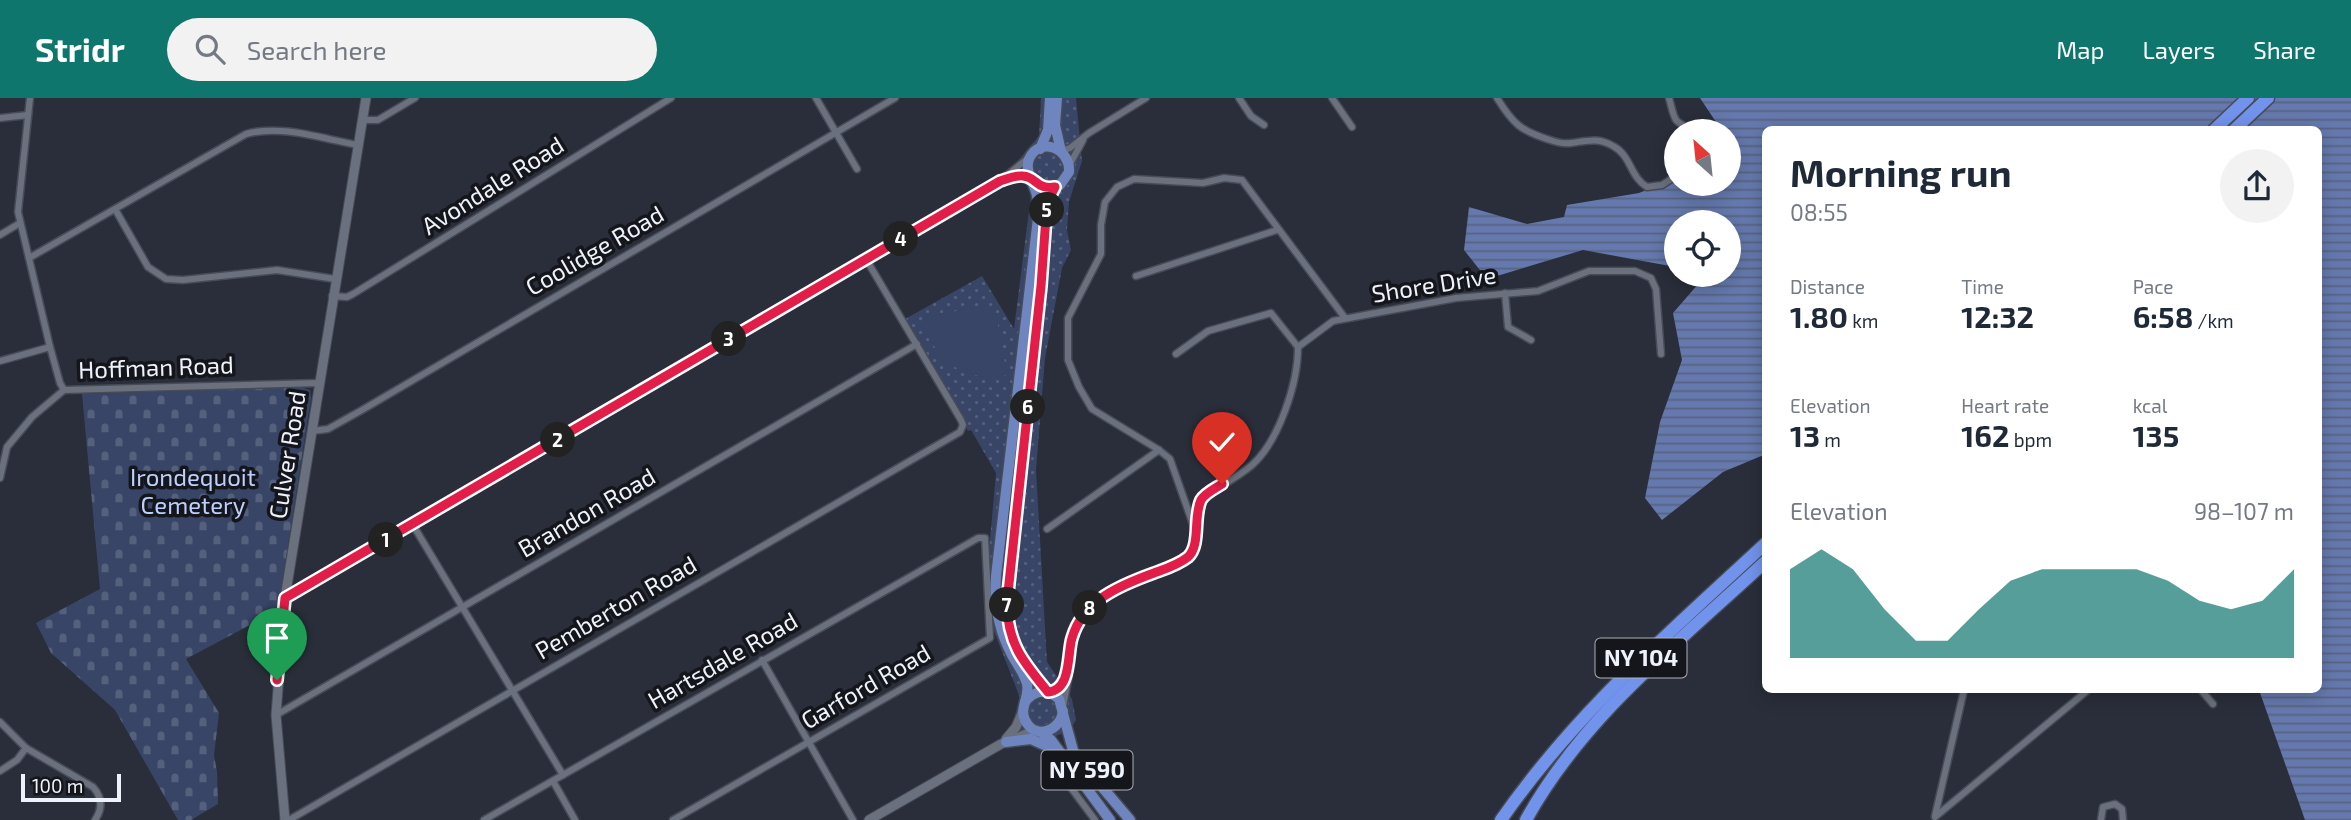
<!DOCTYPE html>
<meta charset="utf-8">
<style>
:root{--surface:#fff;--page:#f2f2f3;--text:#1f2937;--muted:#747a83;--accent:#0f766e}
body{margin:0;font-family:"Exo 2",sans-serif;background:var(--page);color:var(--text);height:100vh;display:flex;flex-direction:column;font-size:26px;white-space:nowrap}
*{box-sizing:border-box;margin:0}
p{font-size:23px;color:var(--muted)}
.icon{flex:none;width:38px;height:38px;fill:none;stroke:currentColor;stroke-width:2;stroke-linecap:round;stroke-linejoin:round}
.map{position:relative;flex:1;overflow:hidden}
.details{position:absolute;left:1762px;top:28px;width:560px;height:567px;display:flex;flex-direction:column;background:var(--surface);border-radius:10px;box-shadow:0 4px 18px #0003}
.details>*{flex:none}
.needle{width:46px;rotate:333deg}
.tools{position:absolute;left:1664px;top:21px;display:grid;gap:14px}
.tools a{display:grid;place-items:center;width:77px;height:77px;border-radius:50%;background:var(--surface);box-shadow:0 4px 18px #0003;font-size:35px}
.scale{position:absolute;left:21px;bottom:18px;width:100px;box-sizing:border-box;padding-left:7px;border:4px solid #eef2fa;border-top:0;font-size:19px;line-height:24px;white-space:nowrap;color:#eef2fa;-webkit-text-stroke:5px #14161b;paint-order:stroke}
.pin{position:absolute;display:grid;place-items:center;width:60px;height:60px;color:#fff;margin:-72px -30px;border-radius:50% 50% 50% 0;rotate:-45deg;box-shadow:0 0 7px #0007}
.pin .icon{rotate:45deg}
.km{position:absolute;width:35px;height:35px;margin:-18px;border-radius:50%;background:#222;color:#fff;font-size:19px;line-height:35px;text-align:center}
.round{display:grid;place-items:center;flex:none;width:74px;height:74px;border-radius:37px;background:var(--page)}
.head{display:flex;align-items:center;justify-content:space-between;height:119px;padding:0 28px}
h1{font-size:38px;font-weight:700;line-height:52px}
.metrics{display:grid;grid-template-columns:repeat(3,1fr);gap:10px;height:119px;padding:7px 28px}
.metrics div{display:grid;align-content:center}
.metrics b{font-size:30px;font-weight:700}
.metrics small{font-size:19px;font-weight:400}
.metrics p{font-size:19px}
.chart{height:196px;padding:14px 28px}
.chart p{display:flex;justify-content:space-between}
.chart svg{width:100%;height:126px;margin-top:7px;fill:var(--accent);opacity:.7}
header{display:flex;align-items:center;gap:42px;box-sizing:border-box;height:98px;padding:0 35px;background:var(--accent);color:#fff}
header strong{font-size:33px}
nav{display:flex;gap:38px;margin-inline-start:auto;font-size:24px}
.search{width:490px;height:63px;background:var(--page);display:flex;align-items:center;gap:18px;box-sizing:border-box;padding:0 24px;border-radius:38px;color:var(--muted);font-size:26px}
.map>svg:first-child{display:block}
</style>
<header>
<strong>Stridr</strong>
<div class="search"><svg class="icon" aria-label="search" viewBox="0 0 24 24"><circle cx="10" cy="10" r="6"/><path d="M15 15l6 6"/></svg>Search here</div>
<nav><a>Map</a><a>Layers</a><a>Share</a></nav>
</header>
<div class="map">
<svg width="2351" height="722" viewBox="0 0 2351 722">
<defs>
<pattern id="grass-dots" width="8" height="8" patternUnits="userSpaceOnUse" patternTransform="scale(1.75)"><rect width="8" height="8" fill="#384566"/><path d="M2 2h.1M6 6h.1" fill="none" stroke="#55607d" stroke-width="1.8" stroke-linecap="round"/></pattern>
<pattern id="cemetery-stones" width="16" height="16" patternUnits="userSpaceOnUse" patternTransform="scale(1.75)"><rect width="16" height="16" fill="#384566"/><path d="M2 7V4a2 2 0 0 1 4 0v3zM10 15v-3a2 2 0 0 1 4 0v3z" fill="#55607d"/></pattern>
<pattern id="water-rules" width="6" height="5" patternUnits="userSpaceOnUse" patternTransform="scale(1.75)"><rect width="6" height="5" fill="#6579ae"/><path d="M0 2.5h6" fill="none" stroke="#586381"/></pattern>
</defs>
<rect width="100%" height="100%" fill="#292e3a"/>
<path fill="url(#grass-dots)" d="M1041,0H1076L1082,63L1069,104L1067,132L1071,152L1062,170L1045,260L1036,372L1047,564L1072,601L1076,622C1065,640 1046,641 1028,643L1012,627L1020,600L992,528L989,453L996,375L971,332L968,333L905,221L982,178L1014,231L1031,97L1028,87L1021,85L1015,66L1039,38Z"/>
<path fill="url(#cemetery-stones)" d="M301,289L310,292L311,300L278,512L186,561L219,615L214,657L217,674L218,706L191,722H178L115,612L51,555L36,525L100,491L82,296Z"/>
<path fill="#384566" d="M988,207L995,210L1007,277C967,286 928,261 925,219Z"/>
<path fill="url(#water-rules)" d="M1700,0H2351V722H2305L2259,592H2319V32H1766V356L1723,374L1662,422L1645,400L1660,324L1682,262L1673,215L1706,177H1729V124H1676V165L1670,168L1583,152L1487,181L1464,152L1469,109L1527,126L1564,119L1567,107L1639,95L1676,80V86H1729V33H1722Z"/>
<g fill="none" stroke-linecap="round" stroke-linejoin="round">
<g stroke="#474b55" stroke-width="9">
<g id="minor">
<path d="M30,0L18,114L50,249L60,285L64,292"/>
<path d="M816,0L857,71"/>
<path d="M1239,0L1251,18L1264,27"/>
<path d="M1332,0L1352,29"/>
<path d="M1497,0C1513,26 1521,33 1550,42C1556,44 1565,46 1571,45C1587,43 1598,39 1613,48C1631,57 1630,79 1647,89L1662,87L1676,78"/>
<path d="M1669,0C1676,25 1672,22 1694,33"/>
<path d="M0,20L28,17"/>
<path d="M362,22H378L415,0"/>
<path d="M1062,53L1070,50L1089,35L1146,0"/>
<path d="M1069,68L1083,42"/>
<path d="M1005,81L1020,78L1031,80"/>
<path d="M115,111L148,169L166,181L183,182L277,172L335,181"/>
<path d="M0,137L20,125"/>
<path d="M29,160L246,36C281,26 323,41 358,47"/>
<path d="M1136,178L1277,132"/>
<path d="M1505,195L1508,229L1531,242"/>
<path d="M332,198L347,199L353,196L671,0"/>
<path d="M1298,249L1333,223L1456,200L1538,193L1589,173H1635L1651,180L1656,191L1661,256"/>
<path d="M1176,256L1208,233L1271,215L1298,249"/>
<path d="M0,263L50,249"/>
<path d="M312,333L328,331L362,312L895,0"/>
<path d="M0,380L7,349L32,319L64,292L319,285"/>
<path d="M413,427L563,677"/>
<path d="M1195,430L1202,400C1218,389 1237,380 1252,367C1279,343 1298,285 1298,249"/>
<path d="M1047,431L1159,352"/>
<path d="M285,500L1000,83L1027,61"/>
<path d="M762,562L853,722"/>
<path d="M2201,592L2213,606"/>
<path d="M1050,595L1060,586L1067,573"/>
<path d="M1063,609L1069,577L1072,541L1085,516L1096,503L1111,493L1185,461L1194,451L1195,432L1170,361L1159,352L1092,311L1079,289L1068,262V220L1101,156V127L1105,104L1117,89L1134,81L1203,85L1224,80L1242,82L1345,220"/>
<path d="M276,617L917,246"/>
<path d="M0,624L26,650L93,689C102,699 103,710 95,722"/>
<path d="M1054,667L1095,722"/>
<path d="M0,673L17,662L26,650"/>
<path d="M553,683L575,722"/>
<path d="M1935,718L1964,592"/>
<path d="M1935,719L2088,592"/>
<path d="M289,722L960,334L963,327L961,322L866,161"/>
<path d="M484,722L978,440H985L990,540L673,722"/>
<path d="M2101,722L2103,709L2115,706L2122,711L2123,722"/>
</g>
</g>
<g stroke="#474b55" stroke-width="11">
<g id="secondary">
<path d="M1006,641L1016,629L1023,613"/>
<path d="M285,722L276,617L285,500L366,0"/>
<path d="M869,722L1001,646L1036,632"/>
</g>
</g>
<g stroke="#474b55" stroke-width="13">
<g id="primary">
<path d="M1057,0L1055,27L1061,53"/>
<path d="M1040,51L1048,32L1050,0"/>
<path d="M1032,82L1043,89L1060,87L1069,74C1071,51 1040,37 1029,61C1024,73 1035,86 1037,98C1039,105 1039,113 1038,120L996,478C994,505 999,533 1012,557C1017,566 1024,575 1027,586C1030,599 1019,610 1025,622C1035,643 1061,633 1063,613"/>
<path d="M1048,594C1026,567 1008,545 1007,509L1041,188L1047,105L1055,89"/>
<path d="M1025,604C1035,591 1048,591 1059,601L1074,656L1130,722"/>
<path d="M1041,634L1051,642L1110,722"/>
<path d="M1006,644L1031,641L1053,651"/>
</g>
</g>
<g stroke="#474b55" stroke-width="15">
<g id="motorway">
<path d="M2214,32L2248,0"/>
<path d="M2234,32L2268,0"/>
<path d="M1501,722C1576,614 1670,534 1766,445"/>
<path d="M1526,722C1583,618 1680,543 1766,463"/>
</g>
</g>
<use href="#minor" stroke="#6b707e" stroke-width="6"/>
<use href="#secondary" stroke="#6b707e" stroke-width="9"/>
<use href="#primary" stroke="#6f85c0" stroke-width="10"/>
<use href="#motorway" stroke="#7293ec" stroke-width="12"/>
</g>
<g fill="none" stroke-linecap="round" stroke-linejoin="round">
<g stroke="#fff" stroke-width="14">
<path id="route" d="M277,582L285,500L1000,83C1007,81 1015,77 1023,78C1037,79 1036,92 1055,89L1047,105L1041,188L1007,504C1007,545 1023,564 1048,594C1072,592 1067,556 1072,540C1083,502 1121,487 1154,475C1165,471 1178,467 1188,459C1201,447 1193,419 1201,402C1205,395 1216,390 1222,386"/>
</g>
<use href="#route" stroke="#e11d48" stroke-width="9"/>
</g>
<g text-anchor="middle" stroke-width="7" stroke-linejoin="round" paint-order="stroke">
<g fill="#14161b" stroke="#adb0b7" stroke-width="2">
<rect x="1595.5" y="540.5" width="91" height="39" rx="5"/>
<rect x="1041.5" y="652.5" width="91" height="39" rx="5"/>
</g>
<g font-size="23" font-weight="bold" fill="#eef2fa">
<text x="1641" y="568">NY 104</text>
<text x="1087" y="680">NY 590</text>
</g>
<g font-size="24" fill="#eef2fa" stroke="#14161b">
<text transform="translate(493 88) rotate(-32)" y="8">Avondale Road</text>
<text transform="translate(595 153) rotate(-30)" y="8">Coolidge Road</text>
<text transform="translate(1434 187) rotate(-9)" y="8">Shore Drive</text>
<text transform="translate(156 270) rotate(-2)" y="8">Hoffman Road</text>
<text transform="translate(288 357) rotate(-81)" y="8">Culver Road</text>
<text transform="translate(587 415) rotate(-30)" y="8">Brandon Road</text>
<text transform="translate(616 510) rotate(-30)" y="8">Pemberton Road</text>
<text transform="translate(723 563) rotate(-30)" y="8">Hartsdale Road</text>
<text transform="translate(866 589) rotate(-30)" y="8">Garford Road</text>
</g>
<g font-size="24" fill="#bccffe" stroke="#14161b">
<text x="193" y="388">Irondequoit<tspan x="193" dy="28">Cemetery</tspan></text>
</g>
</g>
</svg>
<div class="tools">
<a><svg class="needle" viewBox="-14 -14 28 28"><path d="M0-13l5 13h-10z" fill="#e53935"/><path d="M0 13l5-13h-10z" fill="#747a83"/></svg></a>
<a><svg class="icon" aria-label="locate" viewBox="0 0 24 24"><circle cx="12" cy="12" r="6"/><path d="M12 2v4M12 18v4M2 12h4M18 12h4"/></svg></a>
</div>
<div class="scale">100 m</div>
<div class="pin" style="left:277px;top:582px;background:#1e9e55"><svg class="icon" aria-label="arrive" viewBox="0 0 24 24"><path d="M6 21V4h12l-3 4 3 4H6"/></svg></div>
<div class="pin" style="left:1222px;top:386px;background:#d93025"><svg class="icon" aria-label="check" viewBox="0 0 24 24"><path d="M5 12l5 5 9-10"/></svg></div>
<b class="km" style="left:386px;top:442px">1</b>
<b class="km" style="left:558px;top:342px">2</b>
<b class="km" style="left:729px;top:241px">3</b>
<b class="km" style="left:901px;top:141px">4</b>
<b class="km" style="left:1047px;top:112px">5</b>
<b class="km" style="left:1028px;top:309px">6</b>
<b class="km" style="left:1007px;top:507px">7</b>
<b class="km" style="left:1090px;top:510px">8</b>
<section class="details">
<div class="head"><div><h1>Morning run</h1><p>08:55</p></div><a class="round"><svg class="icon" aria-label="share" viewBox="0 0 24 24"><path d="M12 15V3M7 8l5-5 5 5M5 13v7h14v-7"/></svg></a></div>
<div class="metrics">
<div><p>Distance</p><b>1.80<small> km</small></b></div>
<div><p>Time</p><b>12:32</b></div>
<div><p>Pace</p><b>6:58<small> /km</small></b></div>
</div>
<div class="metrics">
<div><p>Elevation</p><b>13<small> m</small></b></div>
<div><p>Heart rate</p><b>162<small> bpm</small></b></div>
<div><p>kcal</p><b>135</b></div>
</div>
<div class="chart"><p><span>Elevation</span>98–107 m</p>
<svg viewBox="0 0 160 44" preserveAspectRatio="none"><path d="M0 44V13L10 6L20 13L30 27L40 38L50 38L60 27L70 17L80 13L90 13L100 13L110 13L120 17L130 24L140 27L150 24L160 13V44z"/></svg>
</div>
</section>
</div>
